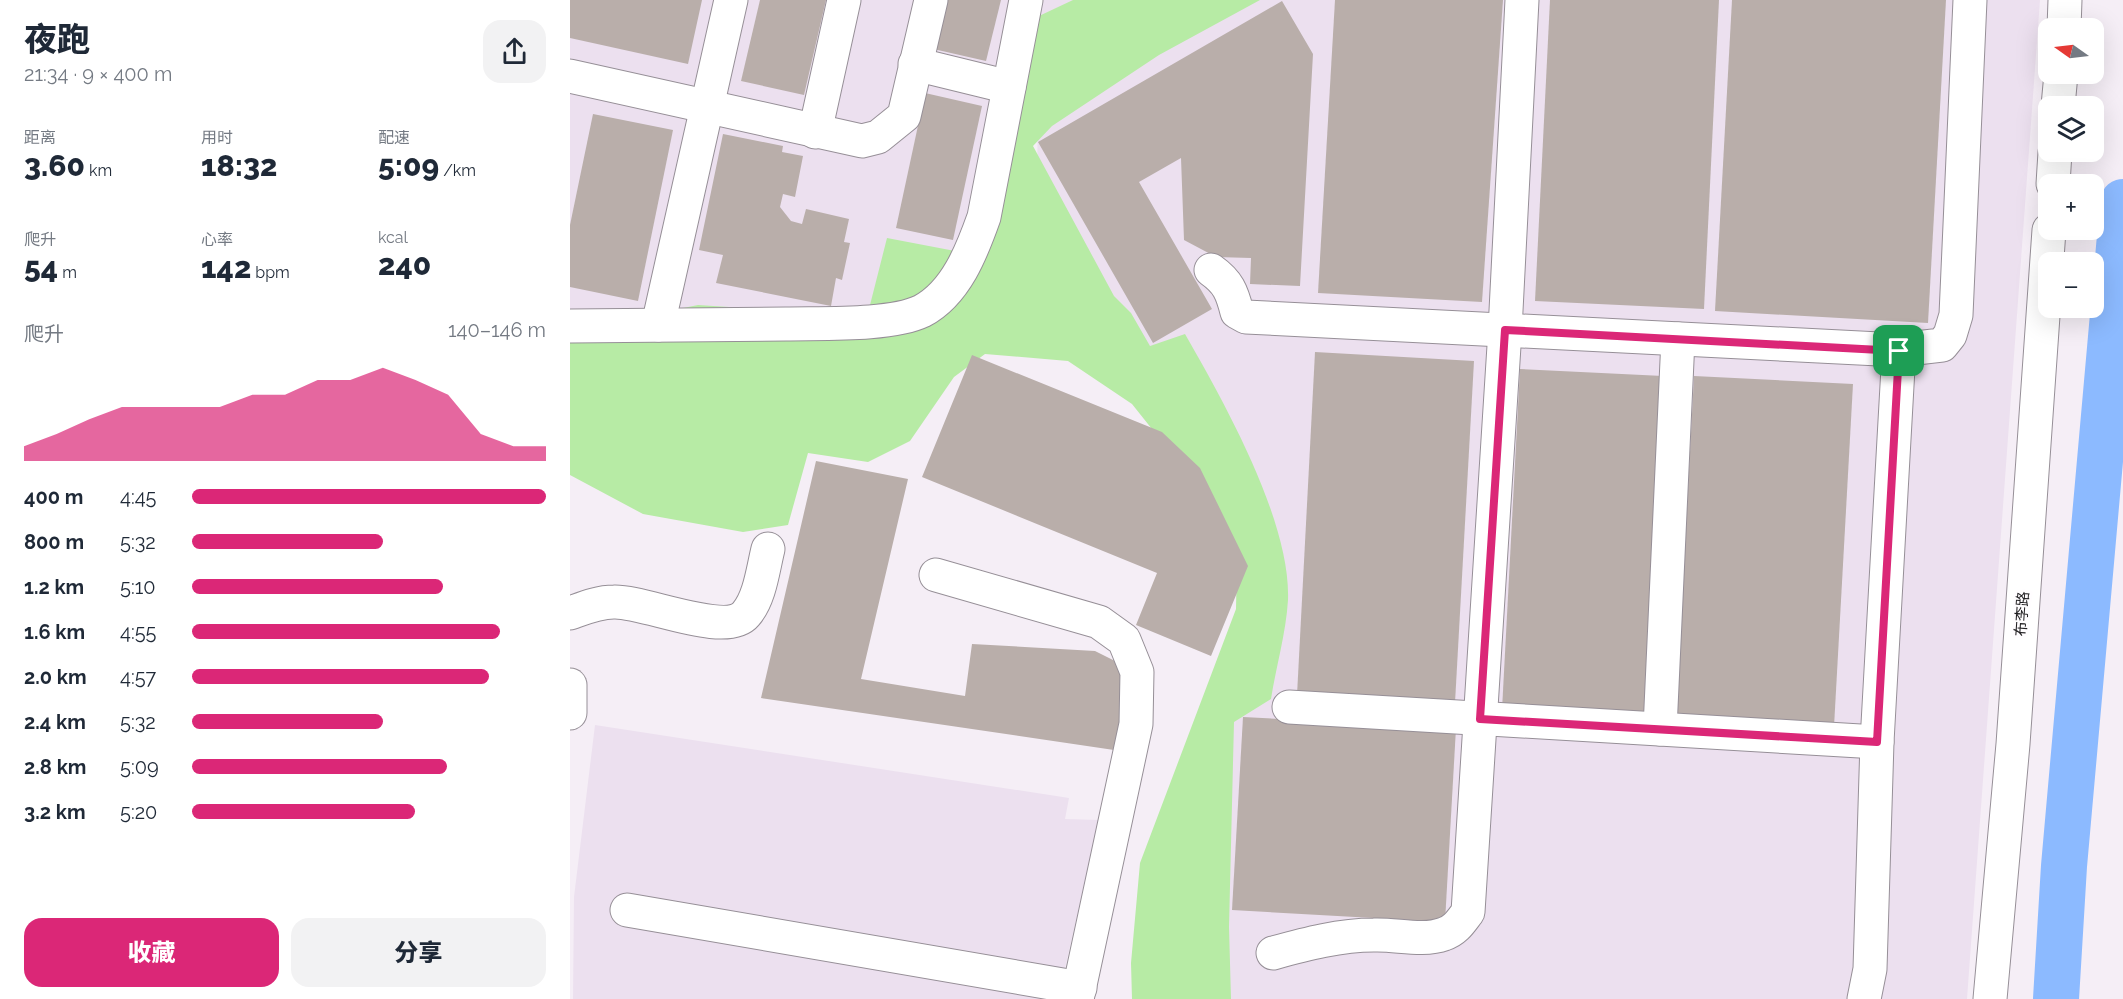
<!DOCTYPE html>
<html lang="zh">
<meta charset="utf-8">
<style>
:root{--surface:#fff;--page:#f2f2f3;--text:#1f2937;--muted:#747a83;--accent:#db2777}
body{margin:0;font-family:Raleway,"Noto Sans SC",sans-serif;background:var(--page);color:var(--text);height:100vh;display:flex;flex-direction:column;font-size:22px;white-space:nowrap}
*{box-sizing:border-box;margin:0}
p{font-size:20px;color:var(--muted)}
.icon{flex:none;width:33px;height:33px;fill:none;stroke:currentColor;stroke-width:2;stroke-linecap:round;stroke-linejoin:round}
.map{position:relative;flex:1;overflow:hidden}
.sheet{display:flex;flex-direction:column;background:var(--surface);width:570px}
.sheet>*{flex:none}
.needle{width:39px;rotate:284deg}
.tools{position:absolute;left:1468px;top:18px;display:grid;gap:12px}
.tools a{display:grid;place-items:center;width:66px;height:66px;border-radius:12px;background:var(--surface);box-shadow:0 6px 24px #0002;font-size:30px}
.pin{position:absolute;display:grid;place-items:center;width:51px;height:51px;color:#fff;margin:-26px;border-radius:12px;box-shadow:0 3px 9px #0006}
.round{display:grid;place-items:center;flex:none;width:63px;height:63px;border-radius:18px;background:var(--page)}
.summary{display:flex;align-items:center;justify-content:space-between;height:102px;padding:0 24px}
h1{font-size:33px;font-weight:800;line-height:45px}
.figures{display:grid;grid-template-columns:repeat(3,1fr);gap:9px;height:102px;padding:6px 24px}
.figures div{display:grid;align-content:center}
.figures b{font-size:30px;font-weight:800}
.figures small{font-size:16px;font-weight:400}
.figures p{font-size:16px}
.chart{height:168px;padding:12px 24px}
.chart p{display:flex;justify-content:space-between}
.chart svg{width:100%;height:108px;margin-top:6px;fill:var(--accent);opacity:.7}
.primary-button{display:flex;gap:12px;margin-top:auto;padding:12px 24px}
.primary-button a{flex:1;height:69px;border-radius:18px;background:var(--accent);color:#fff;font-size:24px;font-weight:800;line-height:69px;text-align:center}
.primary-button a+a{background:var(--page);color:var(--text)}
ul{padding:0 24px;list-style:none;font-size:20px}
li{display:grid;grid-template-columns:96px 72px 1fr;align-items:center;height:45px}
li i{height:15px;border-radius:8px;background:var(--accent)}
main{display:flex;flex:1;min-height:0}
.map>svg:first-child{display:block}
</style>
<main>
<section class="sheet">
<div class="summary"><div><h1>夜跑</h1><p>21:34 · 9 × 400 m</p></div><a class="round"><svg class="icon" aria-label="share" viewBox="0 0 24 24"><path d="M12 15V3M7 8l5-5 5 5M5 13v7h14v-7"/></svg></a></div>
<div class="figures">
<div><p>距离</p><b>3.60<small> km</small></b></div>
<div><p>用时</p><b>18:32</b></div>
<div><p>配速</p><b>5:09<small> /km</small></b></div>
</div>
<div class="figures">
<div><p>爬升</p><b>54<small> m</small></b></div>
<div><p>心率</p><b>142<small> bpm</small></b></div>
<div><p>kcal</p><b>240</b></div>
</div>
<div class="chart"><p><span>爬升</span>140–146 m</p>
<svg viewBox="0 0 160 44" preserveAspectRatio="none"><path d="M0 44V38L10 33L20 27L30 22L40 22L50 22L60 22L70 17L80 17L90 11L100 11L110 6L120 11L130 17L140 33L150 38L160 38V44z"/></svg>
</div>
<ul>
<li><b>400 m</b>4:45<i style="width:100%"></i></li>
<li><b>800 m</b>5:32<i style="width:54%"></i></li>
<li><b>1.2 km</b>5:10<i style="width:71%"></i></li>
<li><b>1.6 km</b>4:55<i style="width:87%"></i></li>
<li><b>2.0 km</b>4:57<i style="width:84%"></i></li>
<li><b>2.4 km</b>5:32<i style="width:54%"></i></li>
<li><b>2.8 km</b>5:09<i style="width:72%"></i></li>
<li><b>3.2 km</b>5:20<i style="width:63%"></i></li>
</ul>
<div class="primary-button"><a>收藏</a><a>分享</a></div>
</section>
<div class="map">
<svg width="1553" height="999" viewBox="0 0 1553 999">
<rect width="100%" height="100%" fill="#f5eef6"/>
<g fill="#ece0ef">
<path d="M0,0H543L490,25L384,301L0,342Z"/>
<path d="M564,0H1470L1397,999H635L638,829L684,573L466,260L468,104Z"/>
<path d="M25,725L499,798L495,819L529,820L488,999H3L4,897Z"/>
</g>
<path fill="#b7eba5" d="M503,0H690L589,55L482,126L463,146L544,296L561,313L580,346L615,334C654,402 721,521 718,600C716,633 706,667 701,699L664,722L659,927L661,999H562L561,963L570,863L666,609L667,555L621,478L562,404L498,361L415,354L384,377L340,441L298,462L238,453L218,525L173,532L73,514L0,475V331L128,305L271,314L299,309L317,238L385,251L469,16Z"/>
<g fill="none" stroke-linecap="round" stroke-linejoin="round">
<path stroke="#8cbaff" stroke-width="46" d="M1486,999L1494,866L1553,202"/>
</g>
<g fill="#b9aeaa">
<path d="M0,0H132L118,64L0,38Z"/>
<path d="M190,0H256L234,95L171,81Z"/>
<path d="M370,0H431L416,61L359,48Z"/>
<path d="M765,0H933L912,302L748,293Z"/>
<path d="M980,0H1149L1134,309L965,301Z"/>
<path d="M1162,0H1376L1358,323L1145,311Z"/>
<path d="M712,1L743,54L730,286L680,284L681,258L646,257L614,240L611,158L569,182L642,309L583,343L468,142Z"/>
<path d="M355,93L412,106L383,240L326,228Z"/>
<path d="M23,114L103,130L68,301L0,287V225Z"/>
<path d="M153,134L213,146L212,152L233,156L225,197L213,194L210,207L221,221L232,224L236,209L279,219L274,242L280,243L272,280L266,278L261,306L146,283L153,255L129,250Z"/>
<path d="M745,352L904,361L885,703L727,695Z"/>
<path d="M402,355L592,432L630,468L678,566L641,656L566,625L587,573L352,477Z"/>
<path d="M950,369L1093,376L1075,718L932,710Z"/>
<path d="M1124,376L1283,384L1264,727L1106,719Z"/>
<path d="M246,461L338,479L291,679L395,696L402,644L525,651L547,662L557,680L544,750L191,698Z"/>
<path d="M673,717L886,728L875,922L662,910Z"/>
</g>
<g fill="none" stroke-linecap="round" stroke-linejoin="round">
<g stroke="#968f97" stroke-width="35">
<g id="minor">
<path d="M345,64L439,87"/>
<path d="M0,76L292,141L308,137L334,116L361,0"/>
<path d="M245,132L274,0"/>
<path d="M641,270C658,282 662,292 667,312L676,317L1329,350"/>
<path d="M88,325L161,0"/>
<path d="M0,326C72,326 144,325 216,324C251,323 321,326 352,311C386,293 402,251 414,217L456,0"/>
<path d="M366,575L529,622L554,640L567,672L566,724L507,999"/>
<path d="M0,613C14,608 28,602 44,602C74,601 156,638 176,614C190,598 193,569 198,549"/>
<path d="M0,685V713"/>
<path d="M719,707L1307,742"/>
<path d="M1090,729L1108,339"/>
<path d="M57,910L510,988"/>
<path d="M703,953C736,944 770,935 804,935C827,934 852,942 874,934C886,930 891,921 898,912L935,330L952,0"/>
<path d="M1294,999L1300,969L1307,742L1329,350L1372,345L1380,335L1386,315L1400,0"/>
</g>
</g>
<g stroke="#968f97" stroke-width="35">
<g id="major">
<path d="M1494,28L1495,0"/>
<path d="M1488,106L1491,74"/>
<path d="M1483,184L1485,152"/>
<path d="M1420,999L1443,744L1479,230"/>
</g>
</g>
<use href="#minor" stroke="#fff" stroke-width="33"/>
<use href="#major" stroke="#fff" stroke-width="33"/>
</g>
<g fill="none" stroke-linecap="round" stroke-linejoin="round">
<g stroke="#fff" stroke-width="12">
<path id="route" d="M935,330L1329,351L1307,742L910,719Z"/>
</g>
<use href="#route" stroke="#db2777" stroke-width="8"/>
</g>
<g text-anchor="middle" stroke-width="6" stroke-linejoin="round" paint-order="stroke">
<g font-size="15" fill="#201e21" stroke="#fffdff">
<text transform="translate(1452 614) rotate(-86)" y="5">布李路</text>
</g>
</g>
</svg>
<div class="tools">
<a><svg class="needle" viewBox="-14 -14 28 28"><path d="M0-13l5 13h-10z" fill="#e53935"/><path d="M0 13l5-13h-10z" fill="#747a83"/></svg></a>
<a><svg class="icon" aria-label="layers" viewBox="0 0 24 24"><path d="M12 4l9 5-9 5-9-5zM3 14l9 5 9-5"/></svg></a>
<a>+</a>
<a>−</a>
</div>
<div class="pin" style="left:1329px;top:351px;background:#1e9e55"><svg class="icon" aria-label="arrive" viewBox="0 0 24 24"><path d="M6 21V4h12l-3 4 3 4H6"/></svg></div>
</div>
</main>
